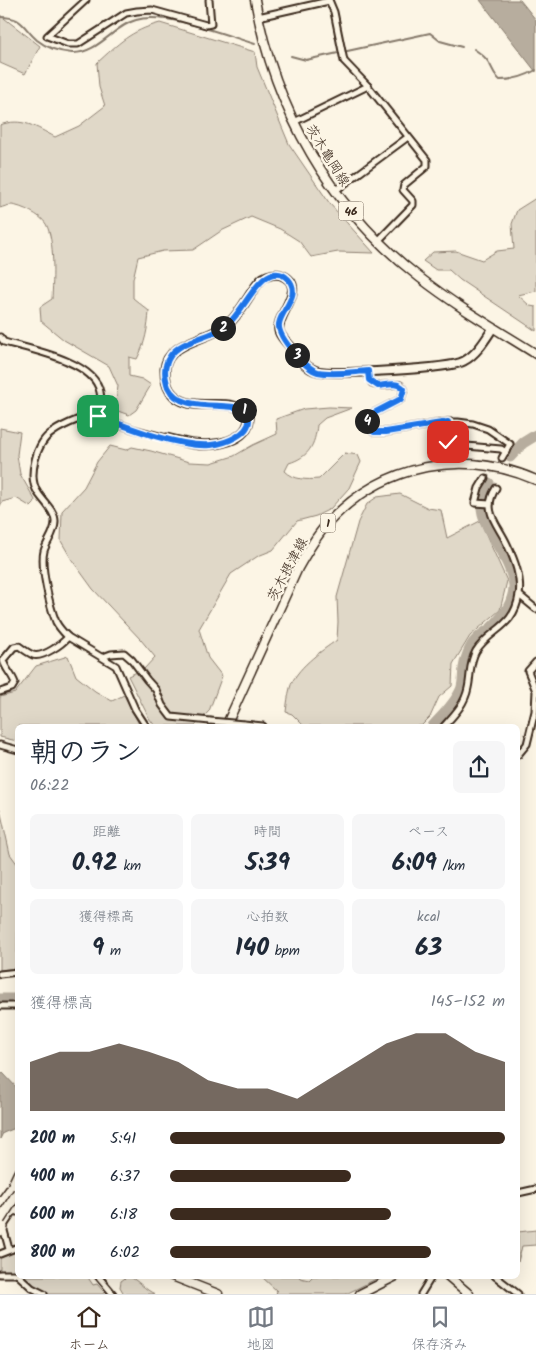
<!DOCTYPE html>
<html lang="ja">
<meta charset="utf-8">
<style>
:root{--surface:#fff;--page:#f6f6f7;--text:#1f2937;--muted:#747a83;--line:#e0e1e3;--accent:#3b2a1e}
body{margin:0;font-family:Kalam,"Klee One",sans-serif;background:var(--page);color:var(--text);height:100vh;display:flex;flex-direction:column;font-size:19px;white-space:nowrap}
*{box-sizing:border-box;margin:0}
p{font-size:16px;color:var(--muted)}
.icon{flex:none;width:28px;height:28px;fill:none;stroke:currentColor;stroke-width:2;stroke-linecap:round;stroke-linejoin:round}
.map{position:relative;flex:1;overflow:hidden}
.details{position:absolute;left:15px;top:724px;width:505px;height:555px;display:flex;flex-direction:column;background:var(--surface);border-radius:8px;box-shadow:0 5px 20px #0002}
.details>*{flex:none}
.pin{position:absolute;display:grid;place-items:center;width:42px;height:42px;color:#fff;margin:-21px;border-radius:10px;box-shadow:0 2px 8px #0006}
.km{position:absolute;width:25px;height:25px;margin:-12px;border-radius:50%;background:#222;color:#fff;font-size:14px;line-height:25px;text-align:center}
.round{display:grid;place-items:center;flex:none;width:52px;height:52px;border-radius:8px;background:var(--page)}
.overview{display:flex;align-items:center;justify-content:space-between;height:85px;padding:0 15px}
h1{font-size:28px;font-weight:700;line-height:38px}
.metrics{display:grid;grid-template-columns:repeat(3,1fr);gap:8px;height:85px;padding:5px 15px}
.metrics div{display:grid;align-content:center;border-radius:8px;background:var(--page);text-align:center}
.metrics b{font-size:25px;font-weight:700}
.metrics small{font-size:14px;font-weight:400}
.metrics p{font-size:14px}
.chart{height:140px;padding:10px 15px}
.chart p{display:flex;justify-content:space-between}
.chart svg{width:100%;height:90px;margin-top:5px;fill:var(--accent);opacity:.7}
ul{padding:0 15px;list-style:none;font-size:16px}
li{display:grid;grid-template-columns:80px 60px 1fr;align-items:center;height:38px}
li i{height:12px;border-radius:6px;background:var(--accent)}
.tabs{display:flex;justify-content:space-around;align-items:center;height:70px;border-top:1px solid var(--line);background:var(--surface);font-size:14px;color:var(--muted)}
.tabs a{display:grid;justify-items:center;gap:2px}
.tabs .active{color:var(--accent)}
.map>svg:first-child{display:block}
</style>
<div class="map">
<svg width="536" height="1294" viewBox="0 0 536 1294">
<rect width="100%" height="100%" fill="#fcf5e5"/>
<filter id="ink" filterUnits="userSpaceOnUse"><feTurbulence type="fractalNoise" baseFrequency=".02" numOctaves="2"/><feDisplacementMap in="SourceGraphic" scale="10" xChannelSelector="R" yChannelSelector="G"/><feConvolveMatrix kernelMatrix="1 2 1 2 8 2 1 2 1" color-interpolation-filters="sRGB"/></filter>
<g filter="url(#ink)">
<g fill="#e0d8c8" stroke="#8e8173">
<path d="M0,15L40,46L25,74L0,63Z"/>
<path d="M160,23L255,52L257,67L289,144L330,204L374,253L338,252L311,257L299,241L280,229L251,217L221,231L193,250L163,251L138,257L133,279V298L149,311C148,328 145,344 137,359L129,357V376L142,379L151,385L136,410L129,415L115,410L118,386L109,366L64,340L41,321L40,307L52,299C53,280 55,240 46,224C41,215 21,206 12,205C8,205 3,207 0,208V125C22,117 36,127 55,137L79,126L105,106L99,87L97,63C119,43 130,31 160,23Z"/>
<path d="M536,198V291L518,295L530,306L536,307V331L460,280L449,270H436L423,261L433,252L456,251L482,260L497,251L514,249L512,224L517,210Z"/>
<path d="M329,407L352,408L325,418L317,425C315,445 309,457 289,463L285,471C294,480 306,480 319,479L345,453L358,455L361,462L349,488L330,509L316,516L297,521L273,550L258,556L231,574L199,629L208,658L222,676L209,711L195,726H155L149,718L128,676L144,669L155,657L141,640L93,589L72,560L61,541L62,511L84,487L97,462L110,446L126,450L132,447L151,451L189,462L211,463L234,456L253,445L277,434L276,419L304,409Z"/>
<path d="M0,428L20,432L17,455L20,474L35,500L34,504L31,507L16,498L2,502L0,506Z"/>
<path d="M400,494L428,508L441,510L447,538L480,521L507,581L500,610L470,636L453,664L452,686L439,697L430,717L421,726H304L292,714L286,712C287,704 288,695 290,688C295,669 321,651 337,640L338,622L337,597L358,522L367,504L377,497Z"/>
<path d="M68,656L76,676L95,691L112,701L124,695L140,726H18L17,741L0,737V697L15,693L36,666Z"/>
<path d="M0,809L10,854L18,865L17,968L0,970Z"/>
<path d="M536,1230V1245L522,1246L518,1262V1232Z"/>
<path d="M17,1250V1273L0,1271V1256Z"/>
<path d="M23,1276H87L93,1285L97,1284L104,1292L103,1294H49L34,1286Z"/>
<path d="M128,1276C138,1280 145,1290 155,1294H124L120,1287L121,1281Z"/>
<path d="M261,1276H299L300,1278L309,1280L313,1276H382L346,1294H276L277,1291Z"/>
</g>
<g fill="#b7ad9e" stroke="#85796b">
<path d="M480,0H520L536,20V72Z"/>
<path d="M3,1073L17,1088L18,1127L3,1133L0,1139V1074Z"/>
</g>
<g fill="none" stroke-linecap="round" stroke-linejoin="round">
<g stroke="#85796b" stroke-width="2">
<path d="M0,17C24,17 22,27 37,40C47,48 60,52 72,53C98,54 113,26 136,20C165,11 225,35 255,44"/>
<path d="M474,49C480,53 486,57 489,63C493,69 494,75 500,80C514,80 524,77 536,70"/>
<path d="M291,56L306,60L430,33L440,41L462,47"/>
</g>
<g stroke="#b7ad9e" stroke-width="11">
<path d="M510,457L523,443L536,435"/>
<path d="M433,726C443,715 455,704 461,690C464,683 463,675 464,668C465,659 470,646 476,640C480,635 486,632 491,628C503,617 514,603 514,586C512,558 480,526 482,504C482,496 485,490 489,483"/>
<path d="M0,999H18"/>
</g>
<path stroke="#d5ccbd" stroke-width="5" stroke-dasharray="5 2.5" stroke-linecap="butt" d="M485,478L502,458"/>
<g stroke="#3b2a1e" stroke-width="9">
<g id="street">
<path d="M86,0L47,36L68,44H78L126,13L137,11L152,10L206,25L211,24L209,0"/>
<path d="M329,0L334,12L344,61L368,86L427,160V166L404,185L403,190L413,201V205L378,241"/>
<path d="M258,17L329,1"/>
<path d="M294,122L368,86"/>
<path d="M335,191L408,137"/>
<path d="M0,337L4,342C29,349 95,361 100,392C102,399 99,409 98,416"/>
<path d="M367,371C371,394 384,382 400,385L404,389L401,399L372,414L367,421L368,427L374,432H386L448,422H458L473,424L488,429L510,444L502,458"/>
<path d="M448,422V442L455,445L501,449L506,452"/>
<path d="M485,478L479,488L475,503L490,504"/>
<path d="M519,595L536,609"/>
<path d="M103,657L111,654L124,653L132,660L147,680L156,690L162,705L171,717L210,721"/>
<path d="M0,692L12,688L15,683C12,674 5,669 3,660L14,647L19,646C23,649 28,653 33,655C43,658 62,644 68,637"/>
<path d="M244,724L263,726"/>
<path d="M146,726L135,709L116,666L68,637C63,632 59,628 56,622C50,607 40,566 44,551C47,541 55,533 55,522C56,512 43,501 38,493C27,477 36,442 53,432C64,424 78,420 91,414L133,429L167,438"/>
<path d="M444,726C454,715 465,704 468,688C471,675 469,663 476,651C490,629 514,628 519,595C522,578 514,559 507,544C498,524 481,511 496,488"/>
<path d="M0,745L18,750"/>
<path d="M518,755L527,744L535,711L536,691L528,671L536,662"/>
<path d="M0,974L18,972"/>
<path d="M0,1006H18"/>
<path d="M518,1193L536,1189"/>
<path d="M9,1249L3,1227L15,1209"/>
<path d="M0,1254L18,1247"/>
<path d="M0,1274H15L18,1275"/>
<path d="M19,1276L32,1288L44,1294"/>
<path d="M98,1276L113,1294"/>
<path d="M495,1276L518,1294"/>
<path d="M421,1294L432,1276"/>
</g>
</g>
<g stroke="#3b2a1e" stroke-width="11">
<path id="secondary" d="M167,438C176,440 185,443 194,444C212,447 251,442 249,416C233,392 189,418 170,391C166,385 165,376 165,369C167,341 211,340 229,323C243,311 252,287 263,278C268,275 276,273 281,275C310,286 275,315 279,331C281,337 286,342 290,346C297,356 305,368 317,371C334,375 451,369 464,361C477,354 485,340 493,328"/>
</g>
<g stroke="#3b2a1e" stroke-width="11">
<g id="primary">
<path d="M255,0C274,109 331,209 419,277C456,306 496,329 536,354"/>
<path d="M226,726L298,568C307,552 316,536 328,523C382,464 463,448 536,480"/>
<path d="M0,1203L11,1188L18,1173"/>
<path d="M4,1204L18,1211"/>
<path d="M172,1276L218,1294"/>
<path d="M448,1276L469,1294"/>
<path d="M360,1294L396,1276"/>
</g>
</g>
<g stroke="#3b2a1e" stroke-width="12">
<path id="highway" d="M0,1231L3,1227"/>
</g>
<use href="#street" stroke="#fcf5e5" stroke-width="5"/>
<use href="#secondary" stroke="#fcf5e5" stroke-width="7"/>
<use href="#primary" stroke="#fcf5e5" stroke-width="8"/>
<use href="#highway" stroke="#fcf5e5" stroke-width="9"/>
<g stroke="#3b2a1e" stroke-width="9" stroke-linecap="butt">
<path id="street-bridge" d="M210,721L244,724"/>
</g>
<g stroke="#3b2a1e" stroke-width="12" stroke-linecap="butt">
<path id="highway-bridge" d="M0,1220L18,1192"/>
</g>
<use href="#street-bridge" stroke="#fcf5e5" stroke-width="5"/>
<use href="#highway-bridge" stroke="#fcf5e5" stroke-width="9"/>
</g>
</g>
<g fill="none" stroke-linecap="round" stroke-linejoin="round" filter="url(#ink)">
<g stroke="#fff" stroke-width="10">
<path id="route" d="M98,416C127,427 180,448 211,445C220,444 229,441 236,437C243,433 249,428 249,420C250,393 183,420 168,387C166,381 164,372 166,365C173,338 209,341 227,325C242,313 257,276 274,274C279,273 284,275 288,279C302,294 281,310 279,324C277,337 306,369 318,372C334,375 352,372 368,371L369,380L378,386C387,385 397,381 404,389L401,399L372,414L367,420L368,427L374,432H386L448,422V442"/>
</g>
<use href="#route" stroke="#1a73e8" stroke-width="6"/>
</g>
<g text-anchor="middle" stroke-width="5" stroke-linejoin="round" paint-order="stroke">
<g fill="#fcf5e5" stroke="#75675a" stroke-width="1">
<rect x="338.5" y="201.5" width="25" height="19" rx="4"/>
<rect x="320.5" y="513.5" width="15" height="19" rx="4"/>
</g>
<g font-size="12" font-weight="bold" fill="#3b2a1e">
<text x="351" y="215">46</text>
<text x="328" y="527">1</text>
</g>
<g font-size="14" fill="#3b2a1e" stroke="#fcf5e5">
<text transform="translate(328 155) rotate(58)" y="5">茨木亀岡線</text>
<text transform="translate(287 569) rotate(-62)" y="5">茨木摂津線</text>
</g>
</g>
</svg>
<div class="pin" style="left:98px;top:416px;background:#1e9e55"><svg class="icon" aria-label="arrive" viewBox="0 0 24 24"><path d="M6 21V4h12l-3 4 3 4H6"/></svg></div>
<div class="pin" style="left:448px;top:442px;background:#d93025"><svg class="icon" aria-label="check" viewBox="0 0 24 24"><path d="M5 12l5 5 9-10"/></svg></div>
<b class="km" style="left:244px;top:410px">1</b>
<b class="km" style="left:223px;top:328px">2</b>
<b class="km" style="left:297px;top:355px">3</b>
<b class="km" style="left:367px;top:421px">4</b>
<section class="details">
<div class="overview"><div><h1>朝のラン</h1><p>06:22</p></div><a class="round"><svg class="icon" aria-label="share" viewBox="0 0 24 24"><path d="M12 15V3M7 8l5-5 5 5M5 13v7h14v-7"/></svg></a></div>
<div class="metrics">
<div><p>距離</p><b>0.92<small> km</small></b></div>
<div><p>時間</p><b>5:39</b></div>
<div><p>ペース</p><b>6:09<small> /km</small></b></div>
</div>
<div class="metrics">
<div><p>獲得標高</p><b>9<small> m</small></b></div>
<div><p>心拍数</p><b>140<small> bpm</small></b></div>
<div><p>kcal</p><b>63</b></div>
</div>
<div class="chart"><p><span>獲得標高</span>145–152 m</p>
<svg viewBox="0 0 160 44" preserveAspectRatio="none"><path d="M0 44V20L10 15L20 15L30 11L40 15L50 20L60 29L70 33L80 33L90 38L100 29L110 20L120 11L130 6L140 6L150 15L160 20V44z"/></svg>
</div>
<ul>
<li><b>200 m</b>5:41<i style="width:100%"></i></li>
<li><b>400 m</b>6:37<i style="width:54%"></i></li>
<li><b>600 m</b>6:18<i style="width:66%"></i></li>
<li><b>800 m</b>6:02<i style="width:78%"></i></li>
</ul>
</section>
</div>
<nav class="tabs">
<a class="active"><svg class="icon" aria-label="home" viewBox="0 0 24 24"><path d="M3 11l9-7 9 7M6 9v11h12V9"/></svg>ホーム</a>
<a><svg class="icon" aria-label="map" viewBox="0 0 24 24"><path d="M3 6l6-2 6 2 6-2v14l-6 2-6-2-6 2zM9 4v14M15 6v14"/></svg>地図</a>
<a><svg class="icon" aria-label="saved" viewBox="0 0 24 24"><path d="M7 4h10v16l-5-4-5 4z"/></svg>保存済み</a>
</nav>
